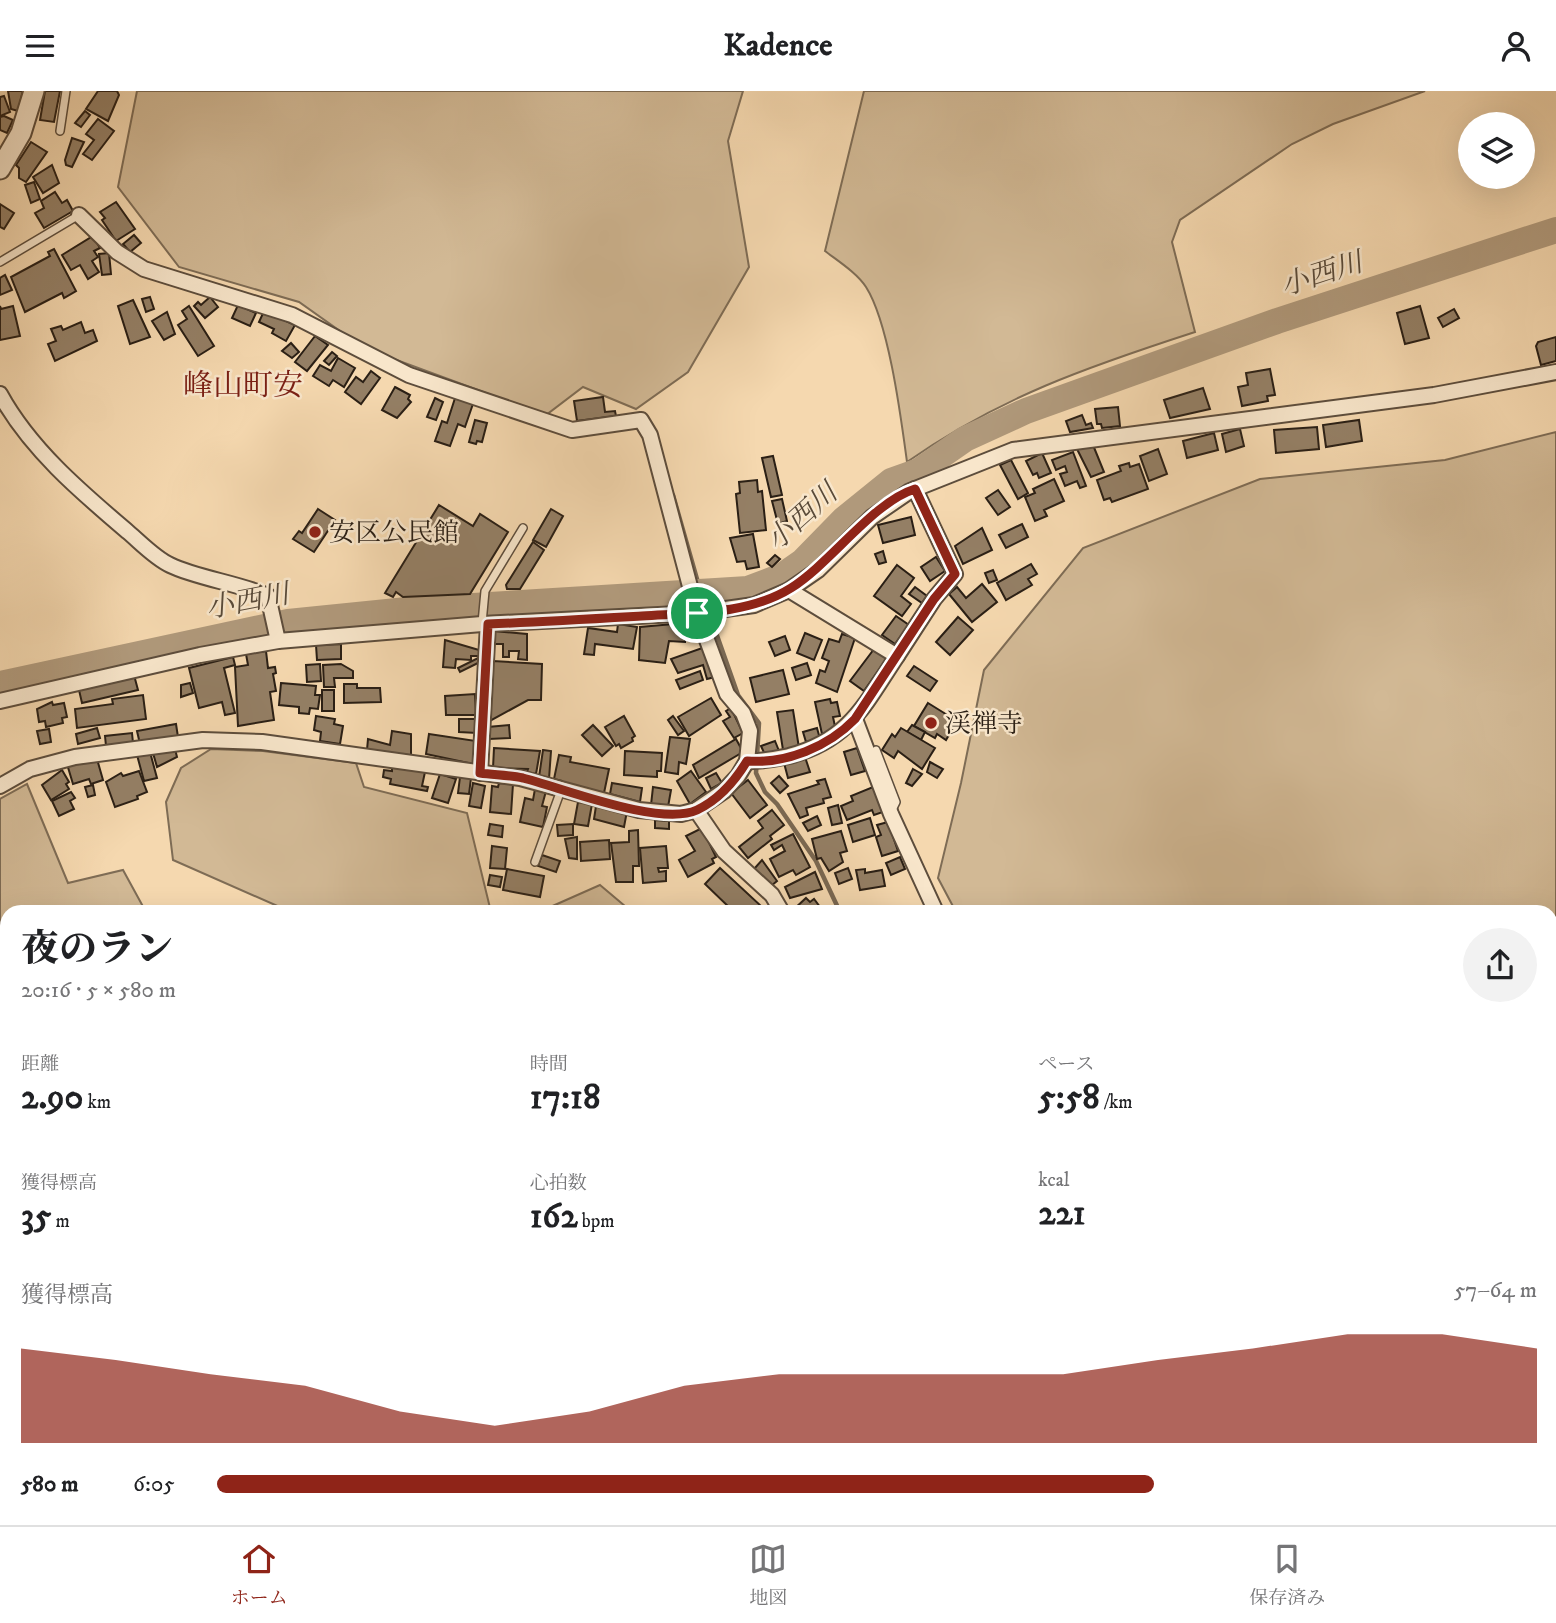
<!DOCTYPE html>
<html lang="ja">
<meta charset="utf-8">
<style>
:root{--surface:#fff;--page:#f2f2f2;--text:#202124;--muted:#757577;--line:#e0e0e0;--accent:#8f2418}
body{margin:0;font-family:"IM FELL DW Pica","Noto Serif JP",serif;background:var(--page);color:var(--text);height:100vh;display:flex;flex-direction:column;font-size:26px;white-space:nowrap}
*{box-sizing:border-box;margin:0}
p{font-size:23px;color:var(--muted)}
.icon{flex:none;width:38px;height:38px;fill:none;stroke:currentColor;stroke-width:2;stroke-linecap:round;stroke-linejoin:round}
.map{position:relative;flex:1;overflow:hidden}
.sheet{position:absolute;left:0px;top:814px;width:1558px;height:621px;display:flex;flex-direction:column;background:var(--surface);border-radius:21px 21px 0 0;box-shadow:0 7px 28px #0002}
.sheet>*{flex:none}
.buttons{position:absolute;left:1458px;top:21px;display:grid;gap:14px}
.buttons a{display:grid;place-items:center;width:77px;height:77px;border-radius:50%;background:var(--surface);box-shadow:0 7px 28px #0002;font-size:35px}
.pin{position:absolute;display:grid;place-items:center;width:60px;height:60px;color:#fff;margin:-30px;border:4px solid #fff;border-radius:50%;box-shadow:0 2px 7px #0007}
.round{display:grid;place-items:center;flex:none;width:74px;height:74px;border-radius:37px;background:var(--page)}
.headline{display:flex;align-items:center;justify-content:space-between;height:119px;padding:0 21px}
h1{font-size:38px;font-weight:800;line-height:52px}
.metrics{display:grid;grid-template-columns:repeat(3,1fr);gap:10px;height:119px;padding:7px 21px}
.metrics div{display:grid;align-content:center}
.metrics b{font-size:35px;font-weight:800}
.metrics small{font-size:19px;font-weight:400}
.metrics p{font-size:19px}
.chart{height:196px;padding:14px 21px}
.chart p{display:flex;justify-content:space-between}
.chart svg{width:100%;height:126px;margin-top:7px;fill:var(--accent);opacity:.7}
ul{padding:0 21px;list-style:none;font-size:23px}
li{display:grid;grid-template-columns:112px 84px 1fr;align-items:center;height:52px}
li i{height:18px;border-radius:9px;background:var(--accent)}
header{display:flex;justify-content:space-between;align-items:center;height:91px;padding:0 21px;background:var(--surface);font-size:32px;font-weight:800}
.dock{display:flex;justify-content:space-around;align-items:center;height:98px;border-top:2px solid var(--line);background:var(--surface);font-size:19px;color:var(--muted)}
.dock a{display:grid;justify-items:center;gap:4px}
.dock .on{color:var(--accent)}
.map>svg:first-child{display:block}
</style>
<header><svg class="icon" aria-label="menu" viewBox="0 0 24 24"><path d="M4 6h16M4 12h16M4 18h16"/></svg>Kadence<svg class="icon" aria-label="person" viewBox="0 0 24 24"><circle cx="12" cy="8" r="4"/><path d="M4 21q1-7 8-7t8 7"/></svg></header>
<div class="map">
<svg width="1556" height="1434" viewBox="0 0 1556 1434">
<rect width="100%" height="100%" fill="#f5d8af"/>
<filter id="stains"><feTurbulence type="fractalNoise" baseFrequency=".00286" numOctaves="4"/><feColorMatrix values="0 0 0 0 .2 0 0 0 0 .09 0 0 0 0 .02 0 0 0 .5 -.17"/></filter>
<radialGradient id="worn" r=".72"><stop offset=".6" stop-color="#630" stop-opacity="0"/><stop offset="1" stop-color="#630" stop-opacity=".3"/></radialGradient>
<g fill="#d2b995" stroke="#7e6c55" stroke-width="2">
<path d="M137,0H743L728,50L749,176L688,281L636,318L583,296L546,324L364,257L299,211L179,176L118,96Z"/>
<path d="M864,0H1425L1333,33L1292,53L1180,129L1172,151L1195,241C1087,276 1000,306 907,371C901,327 889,232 866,196C857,182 838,170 825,160Z"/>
<path d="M1556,341V1038L1551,1042L1550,821H956L938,787L961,692L984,579L1083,457L1260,388L1445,369Z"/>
<path d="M211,658L263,660L356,672L364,696L467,722L491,821H291L173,769L166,711L181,677Z"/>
<path d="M27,693L68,792L123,779L146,821H7V1070L0,1066V708Z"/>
<path d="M600,794L632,821H539Z"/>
<path d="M0,1159L7,1166V1428H707L705,1434H0Z"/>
<path d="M880,1428H1061L1063,1434H879Z"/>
<path d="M1253,1428H1530L1532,1434H1254Z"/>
</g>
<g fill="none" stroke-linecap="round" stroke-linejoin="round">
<g stroke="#7a6852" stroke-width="4.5">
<path d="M673,404L701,502"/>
<path d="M702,502L738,604L759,632L756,682L765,701L777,713L816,770L840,821"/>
<path d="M1128,1428L1129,1434"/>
</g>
<path stroke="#b0997b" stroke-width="26" d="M0,593L288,531L407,519L748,498L782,485L802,471L844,428L891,390L919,380L965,348L1026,320L1277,230L1556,139"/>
</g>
<g fill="#947f65" stroke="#2a1f15" stroke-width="2">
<path d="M8,0H23L18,20L11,18Z"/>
<path d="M45,0H60L54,31L40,29Z"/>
<path d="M98,0H117L119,4L108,30L86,18Z"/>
<path d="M4,5L10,21L0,25V6Z"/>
<path d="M85,20L90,24L81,36L75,32Z"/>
<path d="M4,25L13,29L7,42L0,39V26Z"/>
<path d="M98,28L114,40L92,69L83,63L94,49L86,43Z"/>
<path d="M72,47L84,51L72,76L66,74L65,69Z"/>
<path d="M31,51L47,61L26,91L19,87V77L16,74Z"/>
<path d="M52,74L59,92L43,102L33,86Z"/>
<path d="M34,91L40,108L31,112L25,94Z"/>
<path d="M55,101L62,112L67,109L73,120L44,137L35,122L44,117L41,110Z"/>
<path d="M116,111L135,138L116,150L102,129L105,127L100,121Z"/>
<path d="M0,113L14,122L4,138L0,136Z"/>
<path d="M134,144L141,152L130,161L123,153Z"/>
<path d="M93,145L100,157L94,160L98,166L92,170L99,181L88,188L80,174L71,179L62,164Z"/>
<path d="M54,158L76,200L64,207L62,202L25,221L11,186L50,165L48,161Z"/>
<path d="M109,162L111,183L102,184L99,163Z"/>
<path d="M5,184L12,199L0,204V187Z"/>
<path d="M150,206L154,218L146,221L142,208Z"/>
<path d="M210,206L218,216L205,227L194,215L198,211L201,214Z"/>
<path d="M133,209L150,246L130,253L118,215Z"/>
<path d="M238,214L256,222L250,235L232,227Z"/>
<path d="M0,215L1,218L13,215L20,245L0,249Z"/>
<path d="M189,215L214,255L198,265L178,234L187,228L182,220Z"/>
<path d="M1420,215L1429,247L1405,253L1397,222Z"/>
<path d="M1454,218L1459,227L1443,236L1438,227Z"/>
<path d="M264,220L295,234L286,250L272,242L274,238L259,231Z"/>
<path d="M167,221L175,243L164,249L152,230Z"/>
<path d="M81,231L85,242L93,239L97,250L55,270L48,253L56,250L51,238L61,235L63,239Z"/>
<path d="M315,245L328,254L307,280L295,271Z"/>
<path d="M1556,246V270L1541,274L1536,255L1538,251Z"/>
<path d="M291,252L299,261L292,267L282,260Z"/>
<path d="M332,261L337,265L329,274L324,270Z"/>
<path d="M338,267L355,277L344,296L333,289L329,295L313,285L320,274L331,280Z"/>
<path d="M1270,278L1275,304L1267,305L1268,310L1242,315L1238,296L1248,294L1246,282Z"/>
<path d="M371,280L380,287L361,313L345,301L356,286L363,291Z"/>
<path d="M395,296L410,304L408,308L411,311L397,327L382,319Z"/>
<path d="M1203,297L1210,318L1170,327L1164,309Z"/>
<path d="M456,304L474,310L465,336L458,333L450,355L435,350L442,330L447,332Z"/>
<path d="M603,306L605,321L615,320L616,325L577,330L574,310Z"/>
<path d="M435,307L443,311L436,329L427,326Z"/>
<path d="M1118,316L1120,335L1102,337L1101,333H1097L1095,318Z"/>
<path d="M1082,324L1086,334L1091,332L1093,337L1070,341L1066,330Z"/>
<path d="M475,329L487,332L482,351L477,350L476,353L469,351Z"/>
<path d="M1359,329L1362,350L1326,356L1323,334Z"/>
<path d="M1317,336L1319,358L1276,362L1274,339Z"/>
<path d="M1240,338L1244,355L1226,361L1222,343Z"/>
<path d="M1214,342L1218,359L1187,367L1183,350Z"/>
<path d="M1093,354L1104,381L1091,386L1076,356Z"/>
<path d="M1158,358L1167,383L1149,390L1140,365Z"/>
<path d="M1073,361L1086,395L1080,397L1077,390L1065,395L1060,383L1067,381L1065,375L1056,379L1052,369Z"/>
<path d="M1042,362L1051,382L1039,387L1037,382L1033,384L1026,370Z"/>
<path d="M773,365L782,404L771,406L762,367Z"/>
<path d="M1011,369L1028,402L1018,408L1000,374Z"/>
<path d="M1129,372L1130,376L1139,373L1148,398L1112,411L1110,407L1104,409L1097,389L1121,380L1119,375Z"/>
<path d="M1054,388L1064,410L1044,419L1047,425L1035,430L1025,406L1035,402L1033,398Z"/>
<path d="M757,389L758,401L762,400L766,439L740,442L736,403L740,402L739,391Z"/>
<path d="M998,399L1010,416L998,424L986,407Z"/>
<path d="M782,408L787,430L778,433L772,410Z"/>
<path d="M439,414L473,435L480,423L508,441L470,503L403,506L396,501L393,506L385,502Z"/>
<path d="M318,418L335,429L314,461L293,448L299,440L302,442Z"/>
<path d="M551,418L563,425L546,456L533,449Z"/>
<path d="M911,426L915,444L883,452L878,434Z"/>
<path d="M1022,433L1028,446L1006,457L999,444Z"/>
<path d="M982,437L992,459L963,473L955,455Z"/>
<path d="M753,443L759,476L747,478L745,470L737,471L730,447Z"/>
<path d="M533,451L544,459L520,498H507L506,494Z"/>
<path d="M883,460L886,471L879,473L875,463Z"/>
<path d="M775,464L780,468L772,476L767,472Z"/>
<path d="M936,466L945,480L930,490L921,476Z"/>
<path d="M1031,473L1037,483L1028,488L1032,494L1006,509L997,492Z"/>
<path d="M897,474L914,487L901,505L911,513L902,525L874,505Z"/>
<path d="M993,479L997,489L989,492L985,482Z"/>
<path d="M982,493L997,511L972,531L949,503L957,496L966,507Z"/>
<path d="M915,496L927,505L922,512L909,503Z"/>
<path d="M896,525L909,534L895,553L882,544Z"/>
<path d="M958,526L973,539L950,564L936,551Z"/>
<path d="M696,531V548L685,549V551L669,550L665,572L639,569L640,536Z"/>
<path d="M618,533L637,536L633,558L595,553L594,564L584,563L588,537L617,541Z"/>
<path d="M493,540L527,543V569L518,568L519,560H509V566H503V553H493Z"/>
<path d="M805,542L822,549L814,569L797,562Z"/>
<path d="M842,543L855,547L837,601L816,592L820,579L825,581L829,570L822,567L829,548L839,551Z"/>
<path d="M785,545L790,559L775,565L769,551Z"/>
<path d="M445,549L479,559V565H471V569L456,568L455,577L443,576Z"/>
<path d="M341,553V568L317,569L316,554Z"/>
<path d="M705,556L715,586L707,588L703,574L678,582L671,568Z"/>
<path d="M874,558L887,567L864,600L850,590Z"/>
<path d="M266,560L268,577L275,576L276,582L273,583L276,600L270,601L274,629L238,635L235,576L248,574L246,563Z"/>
<path d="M233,566L235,574L224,577L235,622L225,624L222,611L199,617L189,577Z"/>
<path d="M478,567L480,571L460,581L458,577Z"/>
<path d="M493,570L542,573L541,609H528L488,631Z"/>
<path d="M807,572L811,584L796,589L792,577Z"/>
<path d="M320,573L321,590L307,591L306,574Z"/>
<path d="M341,573L353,580V587H334L335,596H324L323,574Z"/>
<path d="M914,575L937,590L930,600L907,585Z"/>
<path d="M783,579L789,603L756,611L750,587Z"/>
<path d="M700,580L703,589L680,598L676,589Z"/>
<path d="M134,584L138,599L82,612L79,599Z"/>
<path d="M190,592L193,602L181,606V594Z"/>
<path d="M281,592L316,595L315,604H320L318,618L310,617L309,623L299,622V616L279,614Z"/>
<path d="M344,593H357V597H380L381,611L344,612Z"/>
<rect x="322" y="599" width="12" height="21"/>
<path d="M475,603L476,624H446L445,605Z"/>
<path d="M143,604L146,628L77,637L75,618L113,613L112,608Z"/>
<path d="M711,607L721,624L689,645L678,626Z"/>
<path d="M830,608L831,612L837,611L840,625L833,626L836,640L822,643L815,611Z"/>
<path d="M52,611L53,614L64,612L67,626L62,627L63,632L46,636L45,630L39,631L37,618Z"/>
<path d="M928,612L957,630L946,649L937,643L935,647L914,635Z"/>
<path d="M731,617L743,642L734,647L723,630L730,626L726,620Z"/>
<path d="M793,619L799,657L783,659L777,621Z"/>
<path d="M316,625L335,628L334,633L343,635L340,653L320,650L321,641L314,639Z"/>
<path d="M624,625L635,645L632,647L633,650L621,657L619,653L616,655L605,636Z"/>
<path d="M673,625L684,640L678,644L668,629Z"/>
<path d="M459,628H477V642L459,641Z"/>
<path d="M176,633L178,646L140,653L137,640Z"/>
<path d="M509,634L510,647L489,648L488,636Z"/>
<path d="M593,634L613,655L602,665L582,644Z"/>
<path d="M912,634L925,641L921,649L907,641Z"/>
<path d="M97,637L100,647L78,653L76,643Z"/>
<path d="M817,637L820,648L806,651L803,641Z"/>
<path d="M901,637L935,657L922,678L898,660L894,667L882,659L892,643L895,646Z"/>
<path d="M49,638L51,651L40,653L37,640Z"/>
<path d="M392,640L411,643V666L367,659L368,648L390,654Z"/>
<path d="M132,642L133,652L106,655L105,645Z"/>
<path d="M429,643L476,650L473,673L426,663Z"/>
<path d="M670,646L690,648L686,673L679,671L678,683L665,681Z"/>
<path d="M736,648L743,661L699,687L693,674Z"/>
<path d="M775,650L779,660L766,666L761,655Z"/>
<path d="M494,657L540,660L536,683L527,681L528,678L493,677Z"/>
<path d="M857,657L865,680L851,684L844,661Z"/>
<path d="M175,658L177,666L157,676L153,662Z"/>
<path d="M543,659L551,660L549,688L539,686Z"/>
<path d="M625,660L662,662L661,680H657V686L624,684Z"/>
<path d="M150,661L157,687L144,690L137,664Z"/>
<path d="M559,664L571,666L570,671L609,678L604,702L561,694L562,690L554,688Z"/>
<path d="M805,666L810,681L788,687L784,672Z"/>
<path d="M97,668L103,689L91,693L89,688L73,693L67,673Z"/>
<path d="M930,671L943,678L937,687L927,681Z"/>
<path d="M392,675L425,681L422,695L428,696L427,700L390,693L391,688L383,686L384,679L392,680Z"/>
<path d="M913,678L922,683L912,695L906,692Z"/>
<path d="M62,679L69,691L66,693L69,698L51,709L42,694Z"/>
<path d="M139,680L147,701L137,705L138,708L115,716L106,691L121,682L123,685Z"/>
<path d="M691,680L706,701L690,713L677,690Z"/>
<path d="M716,682L722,692L711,698L706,687Z"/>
<path d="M440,683L456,688L448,712L432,707Z"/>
<path d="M779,685L788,695L780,702L771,692Z"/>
<path d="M460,686L471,687L469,703L458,702Z"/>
<path d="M825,688L831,706L823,708L824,712L806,717L808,724L800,727L788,703L819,693L817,690Z"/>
<path d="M748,689L767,714L750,727L731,702Z"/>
<path d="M473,692L485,695L481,717L469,715Z"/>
<path d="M499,692L513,693L511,723L490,721L492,695L498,696Z"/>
<path d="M612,692L642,697L640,711L610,703Z"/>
<path d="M93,694L95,704L88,706L85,696Z"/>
<path d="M653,696L671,699L668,716L651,714Z"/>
<path d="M873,696L883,721L874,724L872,719L847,729L841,715L853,710L851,705Z"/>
<path d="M535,698L546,700L542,715L547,716L543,736L520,731L525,707L533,709Z"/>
<path d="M71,701L75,707L70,710L74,718L59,725L52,710Z"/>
<path d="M578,711L592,713L588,735L574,733Z"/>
<path d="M838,714L842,732L832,734L828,717Z"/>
<path d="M596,715L627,720L624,736L594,728Z"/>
<path d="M772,719L784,734L770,745L772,748L748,767L739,756L763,737L758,730Z"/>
<path d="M817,725L821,734L808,740L803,732Z"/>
<path d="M870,727L875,744L853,751L848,734Z"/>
<path d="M655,729L669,730V738L655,737Z"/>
<path d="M888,731L898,760L882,765L876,746L881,744L877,734Z"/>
<path d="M490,733L503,735L502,746L488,744Z"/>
<path d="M573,733V744L558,745L557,734Z"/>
<path d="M702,737L716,766L712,768L714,772L688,786L679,769L695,760L686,745Z"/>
<path d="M638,739L639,775H633V791H616L611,752L629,751V740Z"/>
<path d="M841,740L847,760L840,762L843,771L829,780L821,767L817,768L812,748Z"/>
<path d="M793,743L810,776L796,784L793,779L779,786L770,768L785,760L782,754L774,759L771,754Z"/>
<path d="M577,746V768L569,767L565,748Z"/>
<path d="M609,749L610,768L581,770L580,751Z"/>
<path d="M492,755L507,757L505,778L490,777Z"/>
<path d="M666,755L668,777H658L659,781L666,780V790L643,792L640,757Z"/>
<path d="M542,764L560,770L556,781L538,775Z"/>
<path d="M900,766L905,778L891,784L886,772Z"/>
<path d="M762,769L777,790L771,795L754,778Z"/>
<path d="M720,777L761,815L756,821H734L705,793Z"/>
<path d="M848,777L852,788L839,793L835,782Z"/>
<path d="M507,778L544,785L540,806L503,799Z"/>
<path d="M865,778V782L882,779L885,795L860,799L856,779Z"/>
<path d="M815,781L822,798L790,807L785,796Z"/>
<path d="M490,784L502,786L500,796L488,794Z"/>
<path d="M806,807L810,811L814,808L823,820L791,821Z"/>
</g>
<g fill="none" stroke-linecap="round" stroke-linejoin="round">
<g stroke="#5d4d3c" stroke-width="10">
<g id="service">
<path d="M60,40L66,0"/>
<path d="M0,171L79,124"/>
<path d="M482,532L485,500L523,437"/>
<path d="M876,659L896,711L892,719"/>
<path d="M535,771L561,699"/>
</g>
</g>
<g stroke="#5d4d3c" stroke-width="18">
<g id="minor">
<path d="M0,303C30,358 81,401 128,441C141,452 155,467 170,474C197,487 237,492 268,505L278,550"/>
<path d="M789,499L897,565L934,508L955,483L915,398"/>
<path d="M0,610L200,564L278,550L482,533L697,522L754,514L789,499L818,479L872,426L910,400L1013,359L1434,304L1556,281"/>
<path d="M855,628L891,723L936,821"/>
<path d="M747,670C762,671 774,668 789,665C850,649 865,613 897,565"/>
<path d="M480,682L488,533"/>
<path d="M0,695L30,678L75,666L203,649L262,651L520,687L639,719L681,723L696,719L724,700L738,685L747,670L750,640L743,622L727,603L697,522L650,344L641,329L572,339L409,284L292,224L144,178L117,161L79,124"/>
<path d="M696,719L724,760L772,804L782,821"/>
</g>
</g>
<g stroke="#5d4d3c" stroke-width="23">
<path id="tertiary" d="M0,78L21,42L34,0"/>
</g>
<use href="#service" stroke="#f8e6cb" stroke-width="7"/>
<use href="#minor" stroke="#f8e6cb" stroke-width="14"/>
<use href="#tertiary" stroke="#f8e6cb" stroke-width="19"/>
</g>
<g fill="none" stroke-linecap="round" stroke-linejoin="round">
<g stroke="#fff" stroke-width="14">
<path id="route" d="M915,398L955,483L934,508L855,628C828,656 786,673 747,670C735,690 718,709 697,719C660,736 563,697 523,687C509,684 494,684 480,682L488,533C539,531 590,528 642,525C691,522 748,524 791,497C831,472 873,411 915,398Z"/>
</g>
<use href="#route" stroke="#8f2418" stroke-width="9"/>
</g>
<g fill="#8f2418" stroke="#f8e6cb" stroke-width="2.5">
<circle cx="315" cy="441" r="7"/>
<circle cx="931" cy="632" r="7"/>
</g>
<g text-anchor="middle" stroke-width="5" stroke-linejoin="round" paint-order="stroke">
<g font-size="26" fill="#2a1f15" stroke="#f8e6cb" text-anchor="start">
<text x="329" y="450">安区公民館</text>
<text x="945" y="641">渓禅寺</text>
</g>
<g font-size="28" font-style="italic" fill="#594a39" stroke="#f8e6cb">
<text transform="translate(1321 182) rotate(-18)" y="10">小西川</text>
<text transform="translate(801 425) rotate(-42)" y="10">小西川</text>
<text transform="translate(247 509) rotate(-11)" y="10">小西川</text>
</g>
<g font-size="30" fill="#7a1f14" stroke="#f8e6cb">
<text x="243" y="304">峰山町安</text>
</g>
</g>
<rect width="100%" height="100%" filter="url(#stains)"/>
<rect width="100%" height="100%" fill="url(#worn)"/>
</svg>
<div class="buttons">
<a><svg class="icon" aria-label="layers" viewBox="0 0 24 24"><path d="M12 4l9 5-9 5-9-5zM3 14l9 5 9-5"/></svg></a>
</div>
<div class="pin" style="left:697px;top:522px;background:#1e9e55"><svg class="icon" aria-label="arrive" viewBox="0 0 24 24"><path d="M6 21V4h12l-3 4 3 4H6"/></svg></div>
<section class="sheet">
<div class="headline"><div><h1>夜のラン</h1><p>20:16 · 5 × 580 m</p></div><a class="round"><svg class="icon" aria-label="share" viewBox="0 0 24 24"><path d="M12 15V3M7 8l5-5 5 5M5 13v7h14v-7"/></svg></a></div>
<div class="metrics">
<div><p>距離</p><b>2.90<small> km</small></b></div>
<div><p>時間</p><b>17:18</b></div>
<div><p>ペース</p><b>5:58<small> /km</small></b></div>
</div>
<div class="metrics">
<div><p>獲得標高</p><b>35<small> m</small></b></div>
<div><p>心拍数</p><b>162<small> bpm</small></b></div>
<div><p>kcal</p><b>221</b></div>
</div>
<div class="chart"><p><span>獲得標高</span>57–64 m</p>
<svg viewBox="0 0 160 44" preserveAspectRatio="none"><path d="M0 44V11L10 15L20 20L30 24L40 33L50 38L60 33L70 24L80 20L90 20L100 20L110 20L120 15L130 11L140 6L150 6L160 11V44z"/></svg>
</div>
<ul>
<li><b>580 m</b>6:05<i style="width:71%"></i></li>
</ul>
</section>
</div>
<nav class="dock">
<a class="on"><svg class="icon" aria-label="home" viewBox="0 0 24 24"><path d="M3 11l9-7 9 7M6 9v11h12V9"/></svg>ホーム</a>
<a><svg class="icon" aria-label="map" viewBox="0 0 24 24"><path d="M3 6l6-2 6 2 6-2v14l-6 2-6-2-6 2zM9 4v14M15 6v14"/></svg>地図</a>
<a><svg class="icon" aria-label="saved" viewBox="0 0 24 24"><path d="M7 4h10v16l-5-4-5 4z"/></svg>保存済み</a>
</nav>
